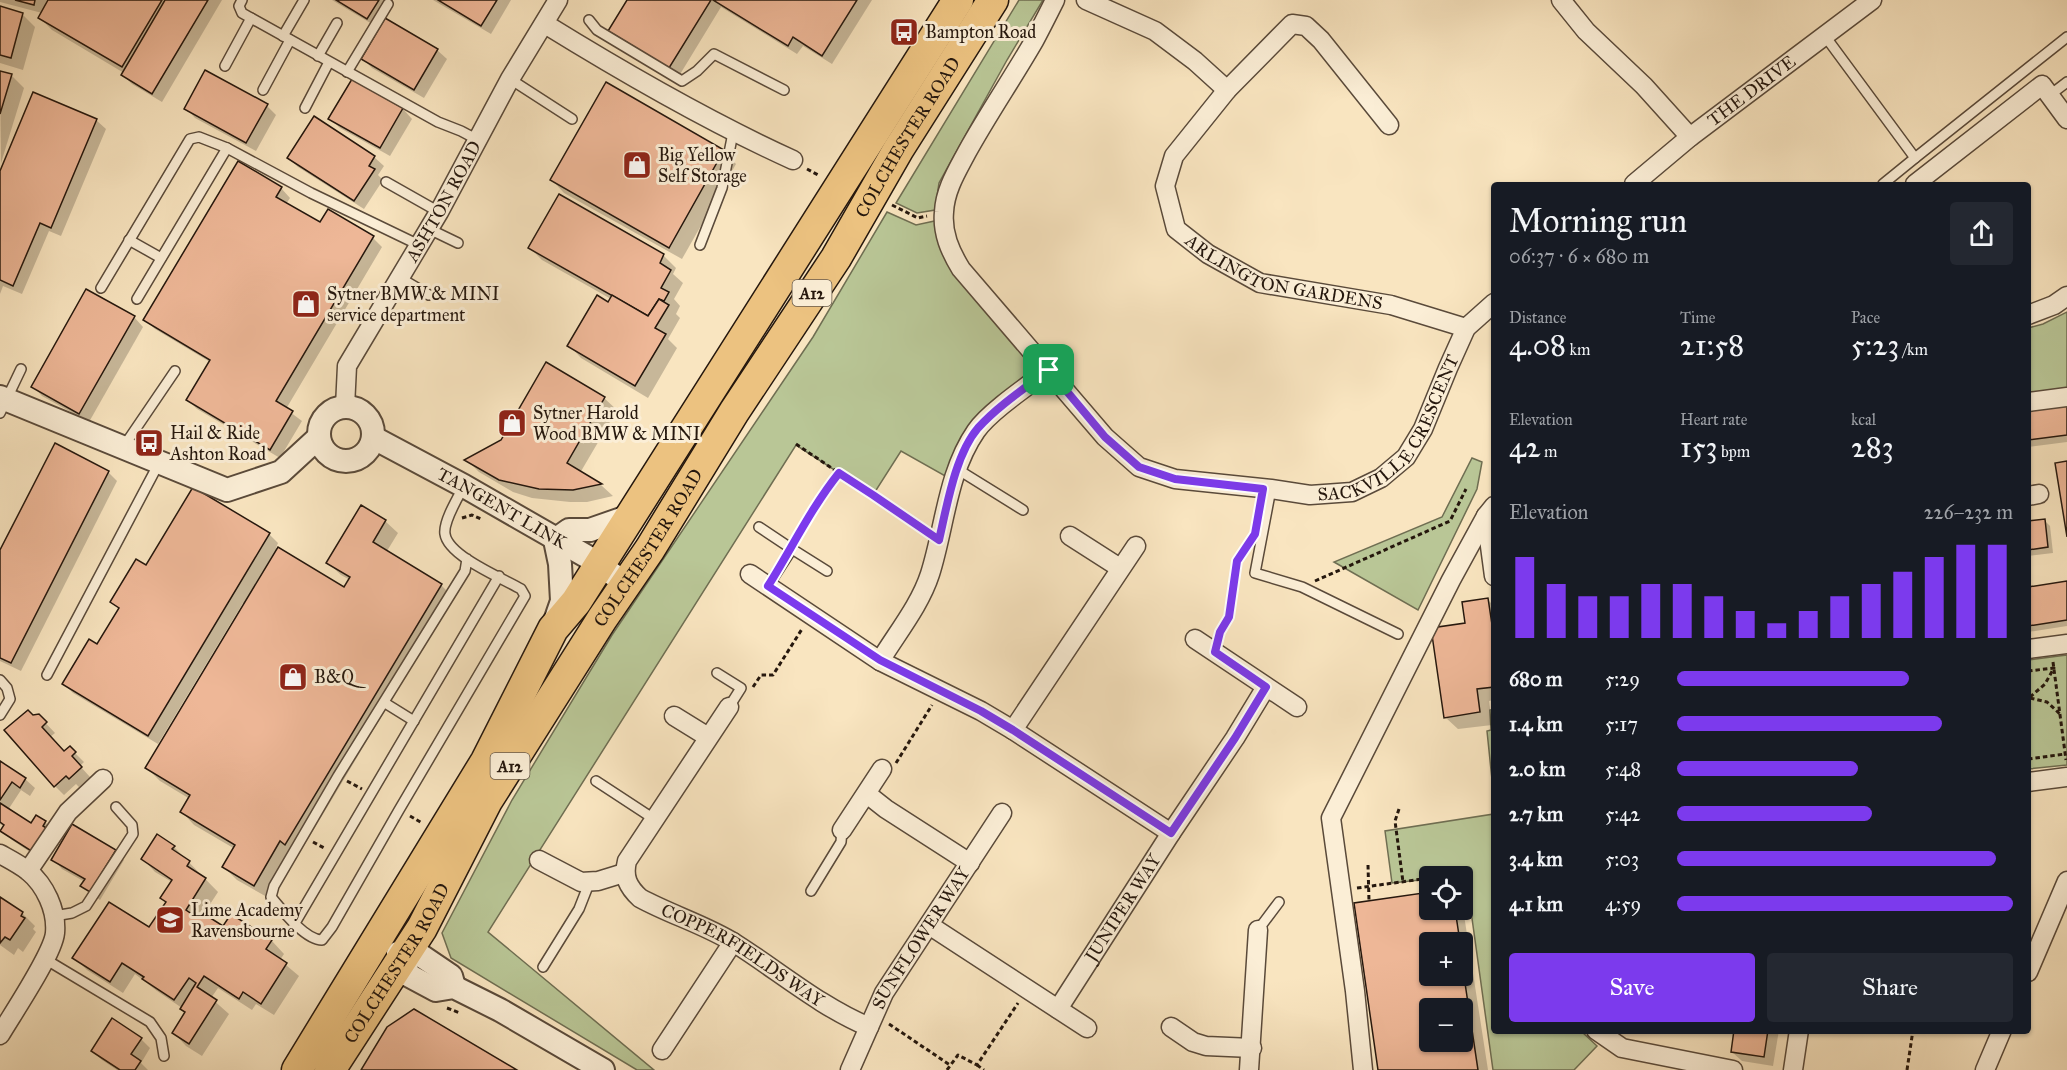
<!DOCTYPE html>
<meta charset="utf-8">
<style>
:root{--surface:#171b24;--page:#242831;--text:#f1f3f6;--muted:#9ea1a6;--accent:#7c3aed}
body{margin:0;font-family:"IM FELL Great Primer",serif;background:var(--page);color:var(--text);height:100vh;display:flex;flex-direction:column;font-size:22px;white-space:nowrap}
*{box-sizing:border-box;margin:0}
p{font-size:20px;color:var(--muted)}
.icon{flex:none;width:33px;height:33px;fill:none;stroke:currentColor;stroke-width:2;stroke-linecap:round;stroke-linejoin:round}
.map{position:relative;flex:1;overflow:hidden}
.side{position:absolute;left:1491px;top:182px;width:540px;height:852px;display:flex;flex-direction:column;background:var(--surface);border-radius:6px;box-shadow:0 2px 4px #0004}
.side>*{flex:none}
.buttons{position:absolute;left:1419px;top:866px;display:grid;gap:12px}
.buttons a{display:grid;place-items:center;width:54px;height:54px;border-radius:6px;background:var(--surface);box-shadow:0 2px 4px #0004;font-size:30px}
.pin{position:absolute;display:grid;place-items:center;width:51px;height:51px;color:#fff;margin:-26px;border-radius:12px;box-shadow:0 3px 9px #0006}
.round{display:grid;place-items:center;flex:none;width:63px;height:63px;border-radius:6px;background:var(--page)}
.headline{display:flex;align-items:center;justify-content:space-between;height:102px;padding:0 18px}
h1{font-size:33px;font-weight:600;line-height:45px}
.figures{display:grid;grid-template-columns:repeat(3,1fr);gap:9px;height:102px;padding:6px 18px}
.figures div{display:grid;align-content:center}
.figures b{font-size:30px;font-weight:600}
.figures small{font-size:16px;font-weight:400}
.figures p{font-size:16px}
.chart{height:168px;padding:12px 18px}
.chart p{display:flex;justify-content:space-between}
.chart svg{width:100%;height:108px;margin-top:6px;stroke:var(--accent);stroke-width:6}
.cta{display:flex;gap:12px;margin-top:auto;padding:12px 18px}
.cta a{flex:1;height:69px;border-radius:6px;background:var(--accent);color:#fff;font-size:24px;font-weight:600;line-height:69px;text-align:center}
.cta a+a{background:var(--page);color:var(--text)}
ul{padding:0 18px;list-style:none;font-size:20px}
li{display:grid;grid-template-columns:96px 72px 1fr;align-items:center;height:45px}
li i{height:15px;border-radius:8px;background:var(--accent)}
.map>svg:first-child{display:block}
</style>
<div class="map">
<svg width="2067" height="1070" viewBox="0 0 2067 1070">
<rect width="100%" height="100%" fill="#f9e5c0"/>
<filter id="stains"><feTurbulence type="fractalNoise" baseFrequency=".00333" numOctaves="4"/><feColorMatrix values="0 0 0 0 .2 0 0 0 0 .09 0 0 0 0 .02 0 0 0 .5 -.17"/></filter>
<radialGradient id="worn" r=".72"><stop offset=".6" stop-color="#630" stop-opacity="0"/><stop offset="1" stop-color="#630" stop-opacity=".3"/></radialGradient>
<g fill="#b9c696" stroke="#6f6e52" stroke-width="1.5">
<path d="M1019,0H1043L1007,60L939,183L935,210L917,213L896,203Z"/>
<path d="M887,212L916,225L944,219L950,250L1049,370L977,429L954,481L901,451L873,495L796,445L488,932L654,1070H637L451,958L442,933L512,800L612,635L813,337Z"/>
<path d="M2067,312V391L2028,396V328L2043,324Z"/>
<path d="M1472,458L1482,462L1477,489L1418,610L1334,562L1442,517Z"/>
<path d="M2067,655V765L2028,769V660Z"/>
<path d="M1494,709V799L1487,731L1491,730L1490,710Z"/>
<path d="M1494,814V1030L1581,1031L1597,1046L1574,1070H1493L1466,875L1430,876L1429,879L1392,883L1385,831Z"/>
</g>
<g fill="#0003" fill-rule="evenodd">
<path d="M0,0H47L45,6L50,0H222L162,102L132,84L123,75L124,73L52,30L39,17L42,13L0,2Z"/>
<path d="M332,0H393L377,27Z"/>
<path d="M433,0H511L491,34Z"/>
<path d="M629,0H872L832,64L803,46L797,54L721,7L679,76L619,40L610,31Z"/>
<path d="M0,8L22,14L35,27L23,70L0,63Z"/>
<path d="M437,50L447,59L424,98L372,68L363,59Z"/>
<path d="M0,72L11,75L24,88L1,163Z"/>
<path d="M352,81L403,109L412,119L390,156L340,128L330,119Z"/>
<path d="M606,84L723,151L736,164L682,259L564,193L552,180Z"/>
<path d="M267,106L276,115L256,151L195,118L186,108Z"/>
<path d="M96,120L106,129L61,236L49,231L22,294L3,286L0,294V175Z"/>
<path d="M374,157L384,166L378,175L383,180L364,209L298,167L289,158Z"/>
<path d="M281,188L290,198L286,204L320,224L373,238L382,247L286,409L302,421L280,458L197,409L188,400L210,362L155,329L145,320Z"/>
<path d="M560,196L664,256L676,268L673,274L683,283L674,299L680,306L676,314L680,318L668,339L677,348L648,398L581,358L569,345L611,299L542,260L530,248Z"/>
<path d="M134,317L143,327L89,422L42,396L33,386Z"/>
<path d="M604,398L617,410L580,473L601,485L613,496L587,502H570L532,498L513,492L479,472L467,460Z"/>
<path d="M2067,406V442L2028,447V411Z"/>
<path d="M108,472L117,481L21,671L0,661V553Z"/>
<path d="M2044,520L2050,526L2053,553L2028,556V522Z"/>
<path d="M385,521L398,533L387,551L441,585L453,597L298,856L293,853L267,897L237,880L224,867L235,849L194,825L182,812L190,799L160,781L147,768L246,604L243,603L158,744L73,693L64,684L97,646L120,609L112,602L146,567L269,534L278,543L276,548L345,589L350,580L341,575L328,563Z"/>
<path d="M2067,582V626L2028,632V588Z"/>
<path d="M1488,600L1494,606V700L1489,701L1492,725L1458,729L1445,717L1467,625Z"/>
<path d="M38,715L55,733L50,737L64,753L70,748L84,762L80,766L90,777L79,787L76,784L64,795L55,786L33,717Z"/>
<path d="M0,762L25,779L35,788L30,796L21,790L8,810L31,825L45,822L54,832L59,841L45,862L12,840L2,831L5,827L0,824Z"/>
<path d="M174,847L218,892L203,915L224,928L232,916L272,941L284,954L280,960L299,976L274,1015L256,1004L252,1010L218,988L211,998L229,1014L202,1056L186,1046L174,1033L186,1013L182,1008L157,991L135,974L123,993L87,970L74,957L149,930L167,903L172,882L155,872L143,859Z"/>
<path d="M115,851L124,860L100,900L82,886L85,882L62,869L53,859Z"/>
<path d="M0,898L22,913L35,926L33,929L36,932L23,952L18,948L14,955L0,945Z"/>
<path d="M1462,902L1488,1070H1379L1430,909H1462ZM1430,942H1462V975H1430ZM1430,1008H1462V1041H1430Z"/>
<path d="M1735,1030H1779L1773,1066L1742,1061L1732,1052Z"/>
<path d="M141,1039L150,1048L141,1063L148,1070H117L102,1060L92,1051Z"/>
</g>
<g fill="#eeb797" stroke="#25170d" stroke-width="1.5" fill-rule="evenodd">
<path d="M15,0H35L34,5Z"/>
<path d="M48,0H162L122,67L38,18Z"/>
<path d="M165,0H208L152,94L121,75Z"/>
<path d="M336,0H379L367,19Z"/>
<path d="M438,0H497L481,26Z"/>
<path d="M627,0H711L669,68L608,31Z"/>
<path d="M713,0H857L822,56L793,37L788,46Z"/>
<path d="M0,6L23,13L11,58L0,55Z"/>
<path d="M385,18L438,49L414,90L361,59Z"/>
<path d="M205,70L268,104L246,143L184,109Z"/>
<path d="M0,71L12,74L0,114Z"/>
<path d="M352,79L403,108L380,148L328,119Z"/>
<path d="M606,82L724,150L669,248L550,180Z"/>
<path d="M33,92L97,119L51,228L40,223L13,286L0,280V171Z"/>
<path d="M314,116L375,156L369,166L375,169L354,201L287,158Z"/>
<path d="M238,161L282,187L276,197L320,222L328,209L374,236L276,401L293,411L270,450L186,400L210,360L143,320Z"/>
<path d="M559,194L664,254L660,263L671,270L661,288L669,292L664,301L659,299L648,316L528,248Z"/>
<path d="M86,289L135,316L79,414L31,387Z"/>
<path d="M597,295L608,302L612,295L648,316L659,299L669,305L655,328L666,334L635,386L567,346Z"/>
<path d="M546,362L605,397L567,463L602,484L573,490L539,489L499,480L464,460L501,440Z"/>
<path d="M2067,404V435L2028,440V409Z"/>
<path d="M55,443L109,471L11,663L0,658V550Z"/>
<path d="M2067,461V537L2055,463Z"/>
<path d="M193,487L270,533L148,736L62,684L89,639L97,644L119,608L110,602L136,559L146,565Z"/>
<path d="M361,505L386,520L373,542L442,584L285,845L280,841L254,886L222,867L235,845L180,812L190,795L145,768L278,547L344,587L350,577L326,563Z"/>
<path d="M2045,519L2048,547L2028,550V521Z"/>
<path d="M2067,581V620L2028,626V587Z"/>
<path d="M1488,598L1494,638V687L1477,689L1480,712L1444,718L1431,628L1465,623L1462,602Z"/>
<path d="M28,710L33,715L39,714L47,722L42,727L64,751L70,746L76,752L72,756L82,767L69,779L66,776L54,787L4,730Z"/>
<path d="M0,761L26,778L20,788L12,782L0,800Z"/>
<path d="M0,803L31,823L36,815L46,821L43,826L51,831L36,854L0,831L4,825L0,822Z"/>
<path d="M72,824L116,850L90,892L80,886L85,879L51,860Z"/>
<path d="M157,834L175,846L172,849L190,861L187,866L206,878L186,910L198,918L204,914L223,926L231,914L272,940L266,949L287,963L261,1004L243,992L239,999L204,976L197,987L217,1000L189,1044L172,1033L185,1012L180,1009L196,983L189,978L174,1000L142,979L144,977L122,963L110,982L72,958L109,902L149,927L166,902L160,898L172,880L141,859Z"/>
<path d="M1430,892V909H1455L1460,942H1430V975H1462V963L1478,1070H1378L1354,903ZM1430,1008H1462V1041H1430Z"/>
<path d="M0,897L23,912L21,916L25,918L10,940L5,937L0,943Z"/>
<path d="M414,1009L517,1070H361L387,1027Z"/>
<path d="M112,1018L142,1038L131,1054L141,1061L135,1070H120L91,1051Z"/>
<path d="M1734,1030H1768L1764,1057L1731,1052Z"/>
</g>
<g fill="none" stroke-linecap="round" stroke-linejoin="round">
<g stroke="#5a4a3a" stroke-width="12">
<g id="service">
<path d="M242,0L239,6L242,13L438,122L461,131L478,140"/>
<path d="M589,20L597,30L682,81L697,71L714,54L784,90"/>
<path d="M283,36L304,0"/>
<path d="M1825,36L1915,158L2067,37"/>
<path d="M318,56L337,23"/>
<path d="M225,66L251,18"/>
<path d="M347,72L388,4"/>
<path d="M510,79L572,119"/>
<path d="M263,90L290,40"/>
<path d="M2050,95L2067,82"/>
<path d="M305,108L329,62"/>
<path d="M386,182L439,212"/>
<path d="M1883,184L1915,158"/>
<path d="M429,229L458,243"/>
<path d="M129,240L161,258"/>
<path d="M700,245L722,188L733,133"/>
<path d="M400,278L429,295"/>
<path d="M101,288L190,139L199,137L227,148"/>
<path d="M137,299L227,148L311,193L419,245"/>
<path d="M0,413L21,369"/>
<path d="M124,446L175,371"/>
<path d="M957,469L1023,510"/>
<path d="M464,486C458,497 443,522 445,534C448,556 502,578 521,589L525,596L399,810L332,927L322,940C305,940 282,910 271,897L274,886L338,776L465,571L467,559"/>
<path d="M1271,489L1255,573L1302,587L1398,634"/>
<path d="M759,527L792,549L768,586"/>
<path d="M792,549L827,571"/>
<path d="M717,673L741,688L729,707"/>
<path d="M47,675L159,463"/>
<path d="M0,680L7,688L10,699L0,715"/>
<path d="M385,703L414,721"/>
<path d="M596,781L654,819"/>
<path d="M811,891L841,842L842,830"/>
<path d="M54,916L72,913L86,906L133,834L132,825L116,807"/>
<path d="M295,923L499,576"/>
<path d="M1258,930L1279,902"/>
<path d="M45,959L150,1022L161,1038L164,1056"/>
<path d="M543,967L579,909L590,881"/>
</g>
</g>
<g stroke="#5a4a3a" stroke-width="21">
<g id="minor">
<path id="s1" d="M1055,0C1048,14 1041,28 1034,41C1012,79 988,114 967,152C957,171 945,190 944,212C942,233 950,251 961,269L1105,437L1139,467L1175,479L1271,489L1310,495L1352,492L1381,478L1406,457L1423,429L1448,368L1466,328L1494,303"/>
<path d="M1086,0L1155,31L1195,61L1227,90"/>
<path d="M1561,0L1586,31L1644,86L1690,137"/>
<path d="M545,24C626,74 707,121 793,160"/>
<path id="s2" d="M1389,125L1321,40L1306,26L1292,24L1227,90L1174,156L1165,186L1176,229L1208,254L1260,283L1391,305L1466,328"/>
<path id="s3" d="M1634,184L1690,137L1872,0"/>
<path d="M1915,184L2042,85L2067,119"/>
<path d="M2028,315L2054,305L2067,296"/>
<path d="M2028,402L2067,397"/>
<path id="s4" d="M345,407L347,366L439,212L510,79L558,0"/>
<path d="M2028,496L2039,494"/>
<path d="M1486,516L1494,576"/>
<path d="M1070,536L1120,568"/>
<path d="M750,574L880,661L981,711L1013,730L1171,833"/>
<path d="M1195,639L1297,707"/>
<path d="M2028,649L2067,644"/>
<path d="M880,661C897,633 920,605 930,574C945,527 947,473 976,431C989,412 1029,385 1049,370"/>
<path id="s5" d="M729,707L627,861C623,877 628,887 640,898C671,915 706,925 736,944C780,972 821,1007 869,1027"/>
<path d="M674,716L708,737"/>
<path d="M1013,730L1136,546"/>
<path d="M2028,782L2067,777"/>
<path d="M867,794L886,809L970,863"/>
<path d="M842,830L882,769"/>
<path d="M0,854C9,859 19,864 28,871C45,885 57,910 55,933C53,954 13,1013 0,1035"/>
<path d="M539,860L581,882L598,881L624,873"/>
<path d="M28,871L68,812L103,779"/>
<path d="M929,925L1087,1028"/>
<path d="M2028,972L2067,881"/>
<path id="s6" d="M1058,1009L1171,833L1235,738L1266,687"/>
<path d="M1171,1027L1193,1042L1206,1046L1252,1048"/>
<path d="M1596,1030L1622,1048L1733,1070"/>
<path d="M662,1050L733,942"/>
<path id="s7" d="M850,1070L884,993L1002,813"/>
<path d="M1249,1070L1258,930"/>
<path d="M1363,1070L1355,991L1331,818L1451,580L1486,516L1494,506"/>
<path d="M1793,1070L1799,1030"/>
<path d="M1985,1070L2002,1030"/>
</g>
</g>
<g stroke="#5a4a3a" stroke-width="26">
<g id="tertiary">
<path d="M0,397L227,490L281,472L319,437"/>
<circle cx="346" cy="434" r="27"/>
<path id="s8" d="M374,438L464,486L586,556L627,584"/>
<path d="M555,540L569,530H590L630,516"/>
<path d="M554,624L562,601L560,564L555,540"/>
<path d="M398,953H403L408,975L436,990L454,987L500,1010L603,1070"/>
<path d="M404,956L420,955L451,976L454,987"/>
</g>
</g>
<g stroke="#25170d" stroke-width="33">
<g id="trunk">
<path d="M297,1070L486,761L553,629L576,602L958,0"/>
<path id="s9" d="M330,1070L422,928L487,801L602,619L650,549L734,412L836,258L898,150L993,0"/>
</g>
</g>
<g stroke="#25170d" stroke-width="3" stroke-dasharray="4.5 3" stroke-linecap="butt">
<path d="M807,169L820,176"/>
<path d="M892,205L918,218L927,216"/>
<path d="M796,444L839,473"/>
<path d="M462,518L472,515L481,519"/>
<path d="M796,539C806,515 823,494 839,473L925,531"/>
<path d="M1315,581L1450,521L1466,489"/>
<path d="M1219,635L1229,617L1237,561L1247,546"/>
<path d="M2053,662L2066,760"/>
<path d="M2028,671L2054,668L2045,684L2029,698"/>
<path d="M753,687L761,675H773L802,629"/>
<path d="M2030,698L2047,702L2060,714"/>
<path d="M2028,759L2065,754"/>
<path d="M896,763L932,705"/>
<path d="M347,781L362,789"/>
<path d="M1399,809L1395,821L1403,882"/>
<path d="M410,816L422,823"/>
<path d="M313,842L326,849"/>
<path d="M1368,865L1369,901"/>
<path d="M1357,888L1430,878"/>
<path d="M447,1008L460,1013"/>
<path d="M889,1024L950,1065"/>
<path d="M977,1065L984,1070"/>
<path d="M947,1070L958,1055L977,1065L1018,1003"/>
<path d="M1907,1070L1913,1030"/>
</g>
<use href="#service" stroke="#fbeed6" stroke-width="9"/>
<use href="#minor" stroke="#fbeed6" stroke-width="18"/>
<use href="#tertiary" stroke="#fbeed6" stroke-width="22"/>
<use href="#trunk" stroke="#ecc280" stroke-width="30"/>
</g>
<g fill="none" stroke-linecap="round" stroke-linejoin="round">
<g stroke="#fff" stroke-width="12">
<path id="route" d="M1049,370L1105,437L1139,467L1175,479L1263,489L1255,534L1237,561L1229,617L1220,632L1215,652L1266,687L1235,738L1171,833L1013,730L981,711L880,660L768,586C792,548 811,508 839,473L873,495L939,540C947,506 955,455 978,428C998,406 1025,388 1049,370Z"/>
</g>
<use href="#route" stroke="#7c3aed" stroke-width="8"/>
</g>
<defs>
<g id="bus-square" transform="scale(1.5)"><rect x="-9" y="-9" width="18" height="18" rx="4" fill="#8f2418" stroke="#fbeed6"/><path d="M-5-6H5V4H4V6H2V4H-2V6H-4V4H-5ZM-3.5-4V0h7V-4ZM-3.5 1.2v1.5H-2V1.2ZM2 1.2v1.5H3.5V1.2Z" fill="#fff"/></g>
<g id="shop-square" transform="scale(1.5)"><rect x="-9" y="-9" width="18" height="18" rx="4" fill="#8f2418" stroke="#fbeed6"/><path d="M-5-2.5h2.3a2.7 3.5 0 0 1 5.4 0H5L5.5 6h-11ZM-1.5-2.5h3a1.5 2.3 0 0 0-3 0Z" fill="#fff"/></g>
<g id="school-square" transform="scale(1.5)"><rect x="-9" y="-9" width="18" height="18" rx="4" fill="#8f2418" stroke="#fbeed6"/><path d="M0-5L7-2L0 1L-7-2ZM-4 1L0 2.5L4 1V4Q0 6-4 4Z" fill="#fff"/></g>
</defs>
<g fill-rule="evenodd">
<use href="#bus-square" x="904" y="32"/>
<use href="#shop-square" x="637" y="165"/>
<use href="#shop-square" x="306" y="304"/>
<use href="#shop-square" x="512" y="423"/>
<use href="#bus-square" x="149" y="443"/>
<use href="#shop-square" x="293" y="677"/>
<use href="#school-square" x="170" y="920"/>
</g>
<g text-anchor="middle" stroke-width="6" stroke-linejoin="round" paint-order="stroke">
<g fill="#fbeed6" stroke="#655849" stroke-width="1.5">
<rect x="792.5" y="280" width="39" height="26" rx="4.5"/>
<rect x="490.5" y="753" width="39" height="26" rx="4.5"/>
</g>
<g font-size="16" font-weight="bold" fill="#25170d">
<text x="812" y="299">A12</text>
<text x="510" y="772">A12</text>
</g>
<g font-size="18" fill="#25170d" stroke="#fbeed6" text-anchor="start">
<text x="925" y="38">Bampton Road</text>
<text x="658" y="161">Big Yellow<tspan x="658" dy="21">Self Storage</tspan></text>
<text x="327" y="300">Sytner BMW &amp; MINI<tspan x="327" dy="21">service department</tspan></text>
<text x="533" y="419">Sytner Harold<tspan x="533" dy="21">Wood BMW &amp; MINI</tspan></text>
<text x="170" y="439">Hail &amp; Ride<tspan x="170" dy="21">Ashton Road</tspan></text>
<text x="314" y="683">B&amp;Q</text>
<text x="191" y="916">Lime Academy<tspan x="191" dy="21">Ravensbourne</tspan></text>
</g>
<g font-size="18" fill="#25170d" stroke="#fbeed6">
<text dy="6" stroke="none"><textPath href="#s3" startOffset="150">THE DRIVE</textPath></text>
<text dy="6" stroke="none"><textPath href="#s9" startOffset="1098">COLCHESTER ROAD</textPath></text>
<text dy="6" stroke="none"><textPath href="#s4" startOffset="232">ASHTON ROAD</textPath></text>
<text dy="6" stroke="none"><textPath href="#s2" startOffset="516">ARLINGTON GARDENS</textPath></text>
<text dy="6" stroke="none"><textPath href="#s1" startOffset="855">SACKVILLE CRESCENT</textPath></text>
<text dy="6" stroke="none"><textPath href="#s8" startOffset="146">TANGENT LINK</textPath></text>
<text dy="6" stroke="none"><textPath href="#s9" startOffset="612">COLCHESTER ROAD</textPath></text>
<text dy="6" stroke="none"><textPath href="#s6" startOffset="120">JUNIPER WAY</textPath></text>
<text dy="6" stroke="none"><textPath href="#s7" startOffset="150">SUNFLOWER WAY</textPath></text>
<text dy="6" stroke="none"><textPath href="#s5" startOffset="344">COPPERFIELDS WAY</textPath></text>
<text dy="6" stroke="none"><textPath href="#s9" startOffset="126">COLCHESTER ROAD</textPath></text>
</g>
</g>
<rect width="100%" height="100%" filter="url(#stains)"/>
<rect width="100%" height="100%" fill="url(#worn)"/>
</svg>
<div class="buttons">
<a><svg class="icon" aria-label="locate" viewBox="0 0 24 24"><circle cx="12" cy="12" r="6"/><path d="M12 2v4M12 18v4M2 12h4M18 12h4"/></svg></a>
<a>+</a>
<a>−</a>
</div>
<div class="pin" style="left:1049px;top:370px;background:#1e9e55"><svg class="icon" aria-label="arrive" viewBox="0 0 24 24"><path d="M6 21V4h12l-3 4 3 4H6"/></svg></div>
<section class="side">
<div class="headline"><div><h1>Morning run</h1><p>06:37 · 6 × 680 m</p></div><a class="round"><svg class="icon" aria-label="share" viewBox="0 0 24 24"><path d="M12 15V3M7 8l5-5 5 5M5 13v7h14v-7"/></svg></a></div>
<div class="figures">
<div><p>Distance</p><b>4.08<small> km</small></b></div>
<div><p>Time</p><b>21:58</b></div>
<div><p>Pace</p><b>5:23<small> /km</small></b></div>
</div>
<div class="figures">
<div><p>Elevation</p><b>42<small> m</small></b></div>
<div><p>Heart rate</p><b>153<small> bpm</small></b></div>
<div><p>kcal</p><b>283</b></div>
</div>
<div class="chart"><p><span>Elevation</span>226–232 m</p>
<svg viewBox="0 0 160 44" preserveAspectRatio="none"><path d="M5 44V11M15 44V22M25 44V27M35 44V27M45 44V22M55 44V22M65 44V27M75 44V33M85 44V38M95 44V33M105 44V27M115 44V22M125 44V17M135 44V11M145 44V6M155 44V6"/></svg>
</div>
<ul>
<li><b>680 m</b>5:29<i style="width:69%"></i></li>
<li><b>1.4 km</b>5:17<i style="width:79%"></i></li>
<li><b>2.0 km</b>5:48<i style="width:54%"></i></li>
<li><b>2.7 km</b>5:42<i style="width:58%"></i></li>
<li><b>3.4 km</b>5:03<i style="width:95%"></i></li>
<li><b>4.1 km</b>4:59<i style="width:100%"></i></li>
</ul>
<div class="cta"><a>Save</a><a>Share</a></div>
</section>
</div>
